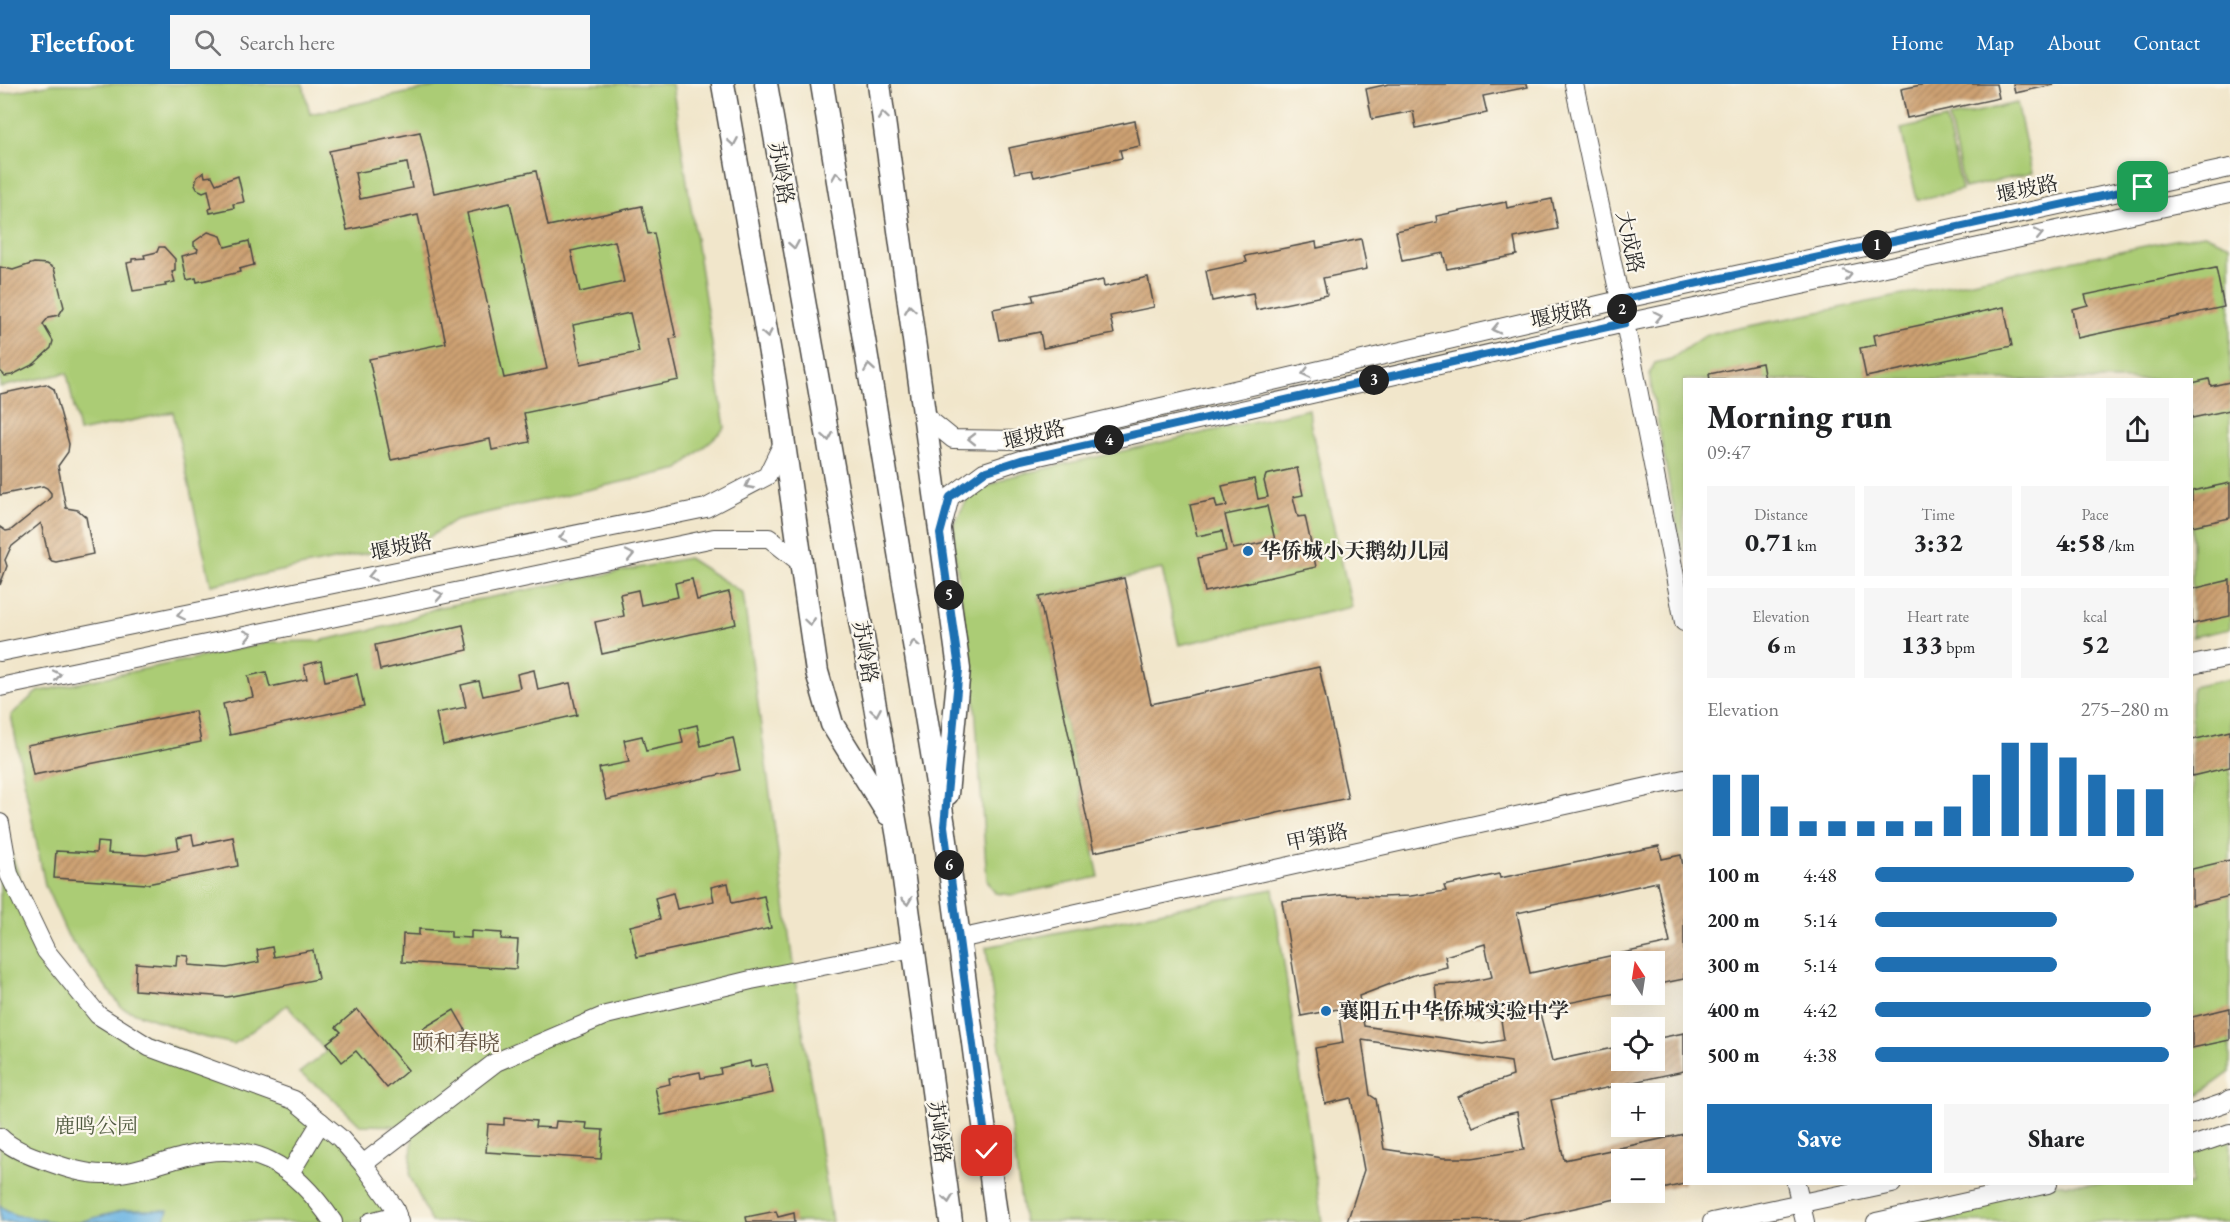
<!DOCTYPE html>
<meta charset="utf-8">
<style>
:root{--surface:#fff;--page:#f6f6f6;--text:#202124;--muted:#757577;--accent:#1f6fb2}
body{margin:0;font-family:"EB Garamond","Noto Serif SC",serif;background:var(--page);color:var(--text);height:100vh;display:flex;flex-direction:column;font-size:22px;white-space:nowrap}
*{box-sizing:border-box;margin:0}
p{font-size:20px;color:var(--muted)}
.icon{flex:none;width:33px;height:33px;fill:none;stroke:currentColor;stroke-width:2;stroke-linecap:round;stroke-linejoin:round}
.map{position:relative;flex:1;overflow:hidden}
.panel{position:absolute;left:1683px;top:294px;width:510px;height:807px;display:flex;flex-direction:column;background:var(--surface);border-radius:0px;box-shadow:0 6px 24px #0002}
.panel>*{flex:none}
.needle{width:39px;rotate:348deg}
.controls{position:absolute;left:1611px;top:867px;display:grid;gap:12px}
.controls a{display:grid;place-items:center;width:54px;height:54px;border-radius:0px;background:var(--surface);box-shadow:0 6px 24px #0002;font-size:30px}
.pin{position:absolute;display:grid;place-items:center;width:51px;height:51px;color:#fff;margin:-26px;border-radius:12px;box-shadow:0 3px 9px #0006}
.km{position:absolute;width:30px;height:30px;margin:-15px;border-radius:50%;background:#222;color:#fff;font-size:16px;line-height:30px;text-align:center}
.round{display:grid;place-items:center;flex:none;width:63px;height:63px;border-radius:0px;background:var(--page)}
.summary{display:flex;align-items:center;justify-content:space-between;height:102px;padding:0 24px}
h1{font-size:33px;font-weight:800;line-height:45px}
.figures{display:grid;grid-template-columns:repeat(3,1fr);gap:9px;height:102px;padding:6px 24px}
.figures div{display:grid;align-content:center;border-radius:0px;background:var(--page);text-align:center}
.figures b{font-size:26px;font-weight:800}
.figures small{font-size:16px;font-weight:400}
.figures p{font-size:16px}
.chart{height:168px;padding:12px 24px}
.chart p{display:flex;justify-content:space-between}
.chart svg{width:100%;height:108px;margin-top:6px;stroke:var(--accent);stroke-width:6}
.cta{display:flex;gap:12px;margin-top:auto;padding:12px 24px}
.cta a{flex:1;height:69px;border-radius:0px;background:var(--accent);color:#fff;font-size:24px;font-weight:800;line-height:69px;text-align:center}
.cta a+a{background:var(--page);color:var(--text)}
ul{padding:0 24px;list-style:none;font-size:20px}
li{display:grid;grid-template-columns:96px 72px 1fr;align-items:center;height:45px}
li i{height:15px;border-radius:8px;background:var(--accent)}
header{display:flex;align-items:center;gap:36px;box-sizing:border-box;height:84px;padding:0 30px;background:var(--accent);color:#fff}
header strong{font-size:28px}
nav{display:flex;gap:33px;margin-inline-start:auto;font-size:21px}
.search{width:420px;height:54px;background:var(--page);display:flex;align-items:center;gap:15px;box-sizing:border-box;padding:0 21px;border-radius:0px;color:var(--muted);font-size:22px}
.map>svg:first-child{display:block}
</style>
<header>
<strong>Fleetfoot</strong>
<div class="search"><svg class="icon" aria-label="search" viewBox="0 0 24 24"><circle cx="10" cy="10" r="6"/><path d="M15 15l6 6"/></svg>Search here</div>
<nav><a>Home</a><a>Map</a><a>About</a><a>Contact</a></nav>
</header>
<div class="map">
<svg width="2230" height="1138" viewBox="0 0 2230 1138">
<defs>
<pattern id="building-hatch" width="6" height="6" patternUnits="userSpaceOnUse" patternTransform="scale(1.5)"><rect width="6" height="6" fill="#cda172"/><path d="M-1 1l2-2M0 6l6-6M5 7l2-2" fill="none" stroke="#a7835e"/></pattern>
</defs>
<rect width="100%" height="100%" fill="#fbf7ec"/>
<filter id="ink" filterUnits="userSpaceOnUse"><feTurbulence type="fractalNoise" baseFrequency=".0167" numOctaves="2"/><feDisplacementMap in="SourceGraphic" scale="12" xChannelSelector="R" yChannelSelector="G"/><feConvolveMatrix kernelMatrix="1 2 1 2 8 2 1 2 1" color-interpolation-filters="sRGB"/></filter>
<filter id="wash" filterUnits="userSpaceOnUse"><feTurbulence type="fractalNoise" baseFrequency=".008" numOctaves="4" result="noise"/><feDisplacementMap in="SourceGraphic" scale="24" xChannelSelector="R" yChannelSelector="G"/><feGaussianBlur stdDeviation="1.35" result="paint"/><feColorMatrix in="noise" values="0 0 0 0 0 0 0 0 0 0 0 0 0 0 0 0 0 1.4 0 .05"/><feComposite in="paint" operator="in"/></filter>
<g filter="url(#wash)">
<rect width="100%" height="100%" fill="#f1e6cb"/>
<g fill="#abcc75" stroke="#6b7c50" stroke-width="1.5">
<path d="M52,0H303L310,30L448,0H672L725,344L679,385L455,436L422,458L211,501L173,328L79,348L67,289L0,303V10Z"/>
<path d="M2017,19L2032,89L1964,104L1949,34Z"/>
<path d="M1946,35L1962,106L1917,116L1901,45Z"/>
<path d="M2204,150L2230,161V545L2192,553V296H1684V480L1649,290L1655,279L1671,275L1705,251Z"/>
<path d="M1309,325L1311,343L1352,523L1179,561L1162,485L1039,513L1099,793L1012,811L995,809L987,796L975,621L954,462V439L970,411L1008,393Z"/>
<path d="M688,474L743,509L794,888L832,1138H431L410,1092L413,1042L360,1041L327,1009L299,989L326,968L287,921L234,960L199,952L122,924L68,852L45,801L11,631L37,608L271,558L319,557L394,541L436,524Z"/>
<path d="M2230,595V988L2197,1012L2192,1013V603Z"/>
<path d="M0,739L46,867L98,931L294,1016L340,1054L399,1138H0Z"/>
<path d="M1273,805L1322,1138H1024L986,863Z"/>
<path d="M2230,1049V1138H1876L2048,1100H2192V1062Z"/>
</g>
<g fill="#6ab4e2" stroke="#4a7086" stroke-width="1.5">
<path d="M0,1122L15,1131L55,1138H0Z"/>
<path d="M124,1126H168L165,1135L171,1138H79Z"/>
</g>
<g id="blocks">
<g fill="url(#building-hatch)" fill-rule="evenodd">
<path d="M1389,0H1527L1528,3L1483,12L1487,29L1416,44L1413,27L1372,35L1366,5Z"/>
<path d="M1926,0H1996L1999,14L1907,34L1901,5Z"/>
<path d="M2013,0H2053V1L2015,9Z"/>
<path d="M1135,37L1140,62L1120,66L1122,74L1034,93L1032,86L1015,89L1009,64Z"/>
<path d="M420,48L434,109L536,87L548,142L642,122L648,150L654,149L676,254L670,255L679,296L524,329L530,358L492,366L490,355L391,376L369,275L446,259L418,131L347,146L329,67ZM407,79L412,104L360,115L355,89ZM510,119L547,285L504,294L467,129ZM615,157L624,198L580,208L571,167ZM630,229L639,268L581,280L573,241Z"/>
<path d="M204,88L205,93L212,92L216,100L238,92L244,118L233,120L234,124L210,129L209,125L212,124L208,106L203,108L197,105L195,101L197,93Z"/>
<path d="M1552,115L1558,145L1514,154L1517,171L1447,185L1443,169L1402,177L1396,147L1437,138L1436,132L1506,118L1507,124Z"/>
<path d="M208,148L221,152L225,163L249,157L254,181L239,185L240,188L197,198L196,194L187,196L182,172L197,168L198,165L194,162V158Z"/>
<path d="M1361,155L1367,185L1323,194L1327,211L1256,226L1253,209L1212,217L1206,187L1247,178L1245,172L1316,158L1317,164Z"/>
<path d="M159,163H164L175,175V187L172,188L175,198L165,200L166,202L133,207L127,179L132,178V175L145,174L144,171L157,168Z"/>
<path d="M34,179L47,180L54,184L64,223L59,231L49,233L43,240L53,257L51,264L34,280L12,291L5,292L0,287V183L13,186Z"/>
<path d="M2216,184L2224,223L2077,254L2072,225L2088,221L2085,211Z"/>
<path d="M1148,193L1154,223L1110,232L1114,250L1043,264L1040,248L999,256L993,225L1034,217L1032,211L1103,196L1104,203Z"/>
<path d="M2004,223L2012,262L1866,293L1860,264L1876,261L1874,251Z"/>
<path d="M1762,279L1765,296H1710L1709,290Z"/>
<path d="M2209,295L2211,302L2230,298V326L2192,334V299Z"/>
<path d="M46,300L54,305L69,360L68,368L58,382L66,424L78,426L86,433L93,470L56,478L52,477L49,474L41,439L11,463L5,476L7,482L0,501V443L6,447L11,446L47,417L51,413V409L47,404L43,402L0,411V310Z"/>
<path d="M1297,384L1303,411L1293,413L1298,433L1305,432L1316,483L1205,508L1198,474L1226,467L1222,447L1197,452L1190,421L1215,416L1217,424L1227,422L1222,402L1254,395L1258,415L1268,413L1264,397L1266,391ZM1267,422L1275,456L1233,465L1225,431Z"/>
<path d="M2230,399V434L2192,442V407Z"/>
<path d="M1124,494L1151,620L1319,583L1348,714L1094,768L1039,513Z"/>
<path d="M692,495L697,516L729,508L736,540L602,570L595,538L624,532L620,510L638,506L641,521L678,513L675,499Z"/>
<path d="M2230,496V532L2192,540V505Z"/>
<path d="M463,541L468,566L380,586L375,561Z"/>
<path d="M321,577L325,597L357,590L364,622L230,651L223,620L253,613L248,592L266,588L270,603L307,595L304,581Z"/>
<path d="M534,586L538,606L570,599L577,631L443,661L436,629L466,623L461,601L479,597L483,612L520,604L517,590Z"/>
<path d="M195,627L201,658L33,691L27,661Z"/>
<path d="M697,641L701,662L733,654L740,686L606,716L599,684L629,678L624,656L642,652L646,667L683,659L680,645Z"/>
<path d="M2230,647V683L2192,692V656Z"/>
<path d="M192,751L194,761L233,753L238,782L147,800L54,794L56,767L96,769L97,758L109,759L108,769L146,771L179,765L177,754Z"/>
<path d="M1659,762L1662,775L1681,771L1684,787V895L1654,901V878H1622V908L1539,925L1552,977L1622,962V976H1654V955L1684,949V987L1551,1016L1564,1076L1684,1050V1100L1654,1107V1076H1622V1108L1643,1109L1520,1136L1347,1138L1364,1086L1351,1014L1325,1020L1315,964L1343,959L1338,925L1301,932L1282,817L1342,811L1381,813L1411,812L1446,807L1444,802L1499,790L1500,794ZM1657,798L1670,859L1530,889L1517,829ZM1485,860L1492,893L1459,900L1435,901L1439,937L1500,929L1504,956L1483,960L1364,942L1359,912L1414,891L1447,883L1445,872ZM1362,956L1511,978L1513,992L1477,1004L1458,1013L1473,1043L1499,1032L1517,1028L1524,1066L1472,1074H1443L1384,1065L1376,1015L1370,1011Z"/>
<path d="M2230,776V812L2192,821V785Z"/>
<path d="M728,799L732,819L764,812L771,844L637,873L630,842L660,835L655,814L673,809L677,825L714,817L711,803Z"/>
<path d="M419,845L451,847V853L471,854V847L502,849L501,855L518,856L516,885L402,878L403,850L419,851Z"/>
<path d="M272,863L274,873L313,866L318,895L227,913L135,906L136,879L176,882L177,871L189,872L188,881L227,884L259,878L257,866Z"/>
<path d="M2230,924V956L2192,964V933Z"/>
<path d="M357,925L408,986L387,1004L356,967L342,978L327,959L341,948L336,943Z"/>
<path d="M454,926L466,947L434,965L422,945Z"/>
<path d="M750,977L751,983L767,980L773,1009L661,1031L655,1003L670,1000L669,994L700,988L701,994L721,990L720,984Z"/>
<path d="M504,1034L536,1037L535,1043L555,1044L556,1037L587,1039L586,1045L603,1046L601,1075L486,1068L488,1040L504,1041Z"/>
<path d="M776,1127L778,1133L794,1129L795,1138H747L746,1133Z"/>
</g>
</g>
</g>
<g filter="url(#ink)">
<use href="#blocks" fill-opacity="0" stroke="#494743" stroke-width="1.5"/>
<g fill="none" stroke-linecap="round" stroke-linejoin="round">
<g stroke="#494743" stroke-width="20">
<g id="minor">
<path d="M1574,0L1625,239L1684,538"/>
<path d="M926,333L953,355L1020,356L1620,216L2230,84"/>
<path d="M942,443L950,413L984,388L1021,376L1625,239L2230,109"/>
<path d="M0,568L706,424L767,392L784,357"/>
<path d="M2192,581L2230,573"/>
<path d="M0,603L714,454H769L802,480"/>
<path d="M0,739L9,790L46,867L98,931L149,963L294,1016L340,1054L363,1080L394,1123L399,1138"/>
<path d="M959,855L1684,695"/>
<path d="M2192,1030L2224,1019L2230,1015"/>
<path d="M0,1053C12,1065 33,1073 49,1078C66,1084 84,1090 102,1090C129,1091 157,1080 183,1073C254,1054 294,1081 333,1138"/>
<path d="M2192,1062L2230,1049"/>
<path d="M363,1080L496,978L606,931L751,896L913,864"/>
<path d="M290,1089L321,1038"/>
<path d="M1796,1100L1805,1138"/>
<path d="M370,1138L397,1131"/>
<path d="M1712,1138L1892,1100"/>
<path d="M1876,1138L2048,1100"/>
</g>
</g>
<g stroke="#494743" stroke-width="25">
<g id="major">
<path d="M723,0L775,298L817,588L832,640L888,730"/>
<path d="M766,0L899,759L951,1138"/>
<path d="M822,0L944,742L997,1138"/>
<path d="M879,0L959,585L947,710"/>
</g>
</g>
<use href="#minor" stroke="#fff" stroke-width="18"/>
<use href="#major" stroke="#fff" stroke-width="22"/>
</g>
<defs><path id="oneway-chevron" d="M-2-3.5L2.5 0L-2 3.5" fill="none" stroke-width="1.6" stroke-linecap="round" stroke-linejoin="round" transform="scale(1.5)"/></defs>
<g stroke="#a0a0a0">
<use href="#oneway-chevron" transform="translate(883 32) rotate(-98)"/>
<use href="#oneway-chevron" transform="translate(733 58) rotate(80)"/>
<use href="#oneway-chevron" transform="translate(837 92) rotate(-99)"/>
<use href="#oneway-chevron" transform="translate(2039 150) rotate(-12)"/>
<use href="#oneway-chevron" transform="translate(794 161) rotate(80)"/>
<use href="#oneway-chevron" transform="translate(1848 191) rotate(-12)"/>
<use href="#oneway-chevron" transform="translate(910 225) rotate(-98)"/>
<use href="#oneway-chevron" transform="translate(1658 232) rotate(-12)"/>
<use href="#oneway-chevron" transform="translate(1496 245) rotate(167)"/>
<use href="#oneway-chevron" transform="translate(767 250) rotate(80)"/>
<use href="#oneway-chevron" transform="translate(869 284) rotate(-99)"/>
<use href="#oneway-chevron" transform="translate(1306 289) rotate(167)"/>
<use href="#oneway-chevron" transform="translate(828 353) rotate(80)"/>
<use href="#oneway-chevron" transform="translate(972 355) rotate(-179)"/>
<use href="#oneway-chevron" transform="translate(749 401) rotate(152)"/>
<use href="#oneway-chevron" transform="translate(563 453) rotate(168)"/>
<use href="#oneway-chevron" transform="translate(630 471) rotate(-12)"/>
<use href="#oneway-chevron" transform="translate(372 492) rotate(168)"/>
<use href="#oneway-chevron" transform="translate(439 511) rotate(-12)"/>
<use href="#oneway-chevron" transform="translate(181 531) rotate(168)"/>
<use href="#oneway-chevron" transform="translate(810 538) rotate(82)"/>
<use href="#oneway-chevron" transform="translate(248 551) rotate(-12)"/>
<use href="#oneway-chevron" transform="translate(914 560) rotate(-99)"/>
<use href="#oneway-chevron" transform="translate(57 591) rotate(-12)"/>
<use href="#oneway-chevron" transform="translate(876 628) rotate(80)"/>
<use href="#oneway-chevron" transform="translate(907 817) rotate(82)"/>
<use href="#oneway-chevron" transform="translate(948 1115) rotate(82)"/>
</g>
</g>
<g fill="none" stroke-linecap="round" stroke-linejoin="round" filter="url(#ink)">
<g stroke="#fff" stroke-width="12">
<path id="route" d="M987,1067L944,742L959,585L940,450L950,413L984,388L1021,376L1625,239L1620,216L2143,103"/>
</g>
<use href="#route" stroke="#1f6fb2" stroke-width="8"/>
</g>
<g fill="#1f6fb2" stroke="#fbf7ec" stroke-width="2">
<circle cx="1248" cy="467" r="6"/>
<circle cx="1326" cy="927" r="6"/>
</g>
<g text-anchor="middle" stroke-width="4.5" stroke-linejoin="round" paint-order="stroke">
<g font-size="21" fill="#2b2b2b" stroke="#fbf7ec">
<text transform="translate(781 89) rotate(80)" y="7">苏岭路</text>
<text transform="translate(2027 105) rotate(-12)" y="7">堰坡路</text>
<text transform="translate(1630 158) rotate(78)" y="7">大成路</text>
<text transform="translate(1561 230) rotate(-13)" y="7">堰坡路</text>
<text transform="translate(1034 351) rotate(-14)" y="7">堰坡路</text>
<text transform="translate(401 463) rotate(-12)" y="7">堰坡路</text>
<text transform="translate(865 568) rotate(80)" y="7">苏岭路</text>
<text transform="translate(1317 753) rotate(-12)" y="7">甲第路</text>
<text transform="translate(939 1048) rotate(82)" y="7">苏岭路</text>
</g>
<g font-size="21" font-weight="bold" fill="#2b2b2b" stroke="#fbf7ec" text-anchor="start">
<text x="1260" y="474">华侨城小天鹅幼儿园</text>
<text x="1338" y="934">襄阳五中华侨城实验中学</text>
</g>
<g font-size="21" fill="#515b41" stroke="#fbf7ec">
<text x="96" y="1049">鹿鸣公园</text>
</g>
<g font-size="22" fill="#645444" stroke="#fbf7ec">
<text x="456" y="966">颐和春晓</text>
</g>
</g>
</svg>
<div class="controls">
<a><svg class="needle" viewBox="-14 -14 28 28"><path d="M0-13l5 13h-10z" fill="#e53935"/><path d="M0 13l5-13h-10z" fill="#757577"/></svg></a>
<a><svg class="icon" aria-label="locate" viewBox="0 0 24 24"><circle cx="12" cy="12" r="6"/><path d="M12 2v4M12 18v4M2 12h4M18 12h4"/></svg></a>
<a>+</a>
<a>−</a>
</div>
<div class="pin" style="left:2143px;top:103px;background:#1e9e55"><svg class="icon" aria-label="arrive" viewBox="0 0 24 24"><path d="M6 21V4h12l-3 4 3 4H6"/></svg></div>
<div class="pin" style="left:987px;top:1067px;background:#d93025"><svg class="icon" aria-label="check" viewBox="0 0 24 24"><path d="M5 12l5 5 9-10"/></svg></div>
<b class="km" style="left:1877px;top:161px">1</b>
<b class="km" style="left:1622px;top:225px">2</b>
<b class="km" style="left:1374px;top:296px">3</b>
<b class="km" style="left:1109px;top:356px">4</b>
<b class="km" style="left:949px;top:511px">5</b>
<b class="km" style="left:949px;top:781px">6</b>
<section class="panel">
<div class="summary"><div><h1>Morning run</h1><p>09:47</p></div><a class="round"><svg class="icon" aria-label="share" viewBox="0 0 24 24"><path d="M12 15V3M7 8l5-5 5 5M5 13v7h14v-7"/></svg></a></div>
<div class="figures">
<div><p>Distance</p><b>0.71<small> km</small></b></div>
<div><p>Time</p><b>3:32</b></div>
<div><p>Pace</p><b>4:58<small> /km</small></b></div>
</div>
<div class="figures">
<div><p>Elevation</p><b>6<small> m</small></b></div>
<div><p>Heart rate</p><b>133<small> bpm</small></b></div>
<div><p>kcal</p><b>52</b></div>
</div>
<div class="chart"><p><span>Elevation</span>275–280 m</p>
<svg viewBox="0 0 160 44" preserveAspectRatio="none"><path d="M5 44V19M15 44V19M25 44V32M35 44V38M45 44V38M55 44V38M65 44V38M75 44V38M85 44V32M95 44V19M105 44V6M115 44V6M125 44V12M135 44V19M145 44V25M155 44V25"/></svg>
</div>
<ul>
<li><b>100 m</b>4:48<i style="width:88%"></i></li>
<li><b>200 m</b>5:14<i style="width:62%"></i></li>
<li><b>300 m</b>5:14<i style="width:62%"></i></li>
<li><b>400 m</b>4:42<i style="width:94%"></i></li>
<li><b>500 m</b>4:38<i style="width:100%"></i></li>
</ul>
<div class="cta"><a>Save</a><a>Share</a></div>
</section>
</div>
